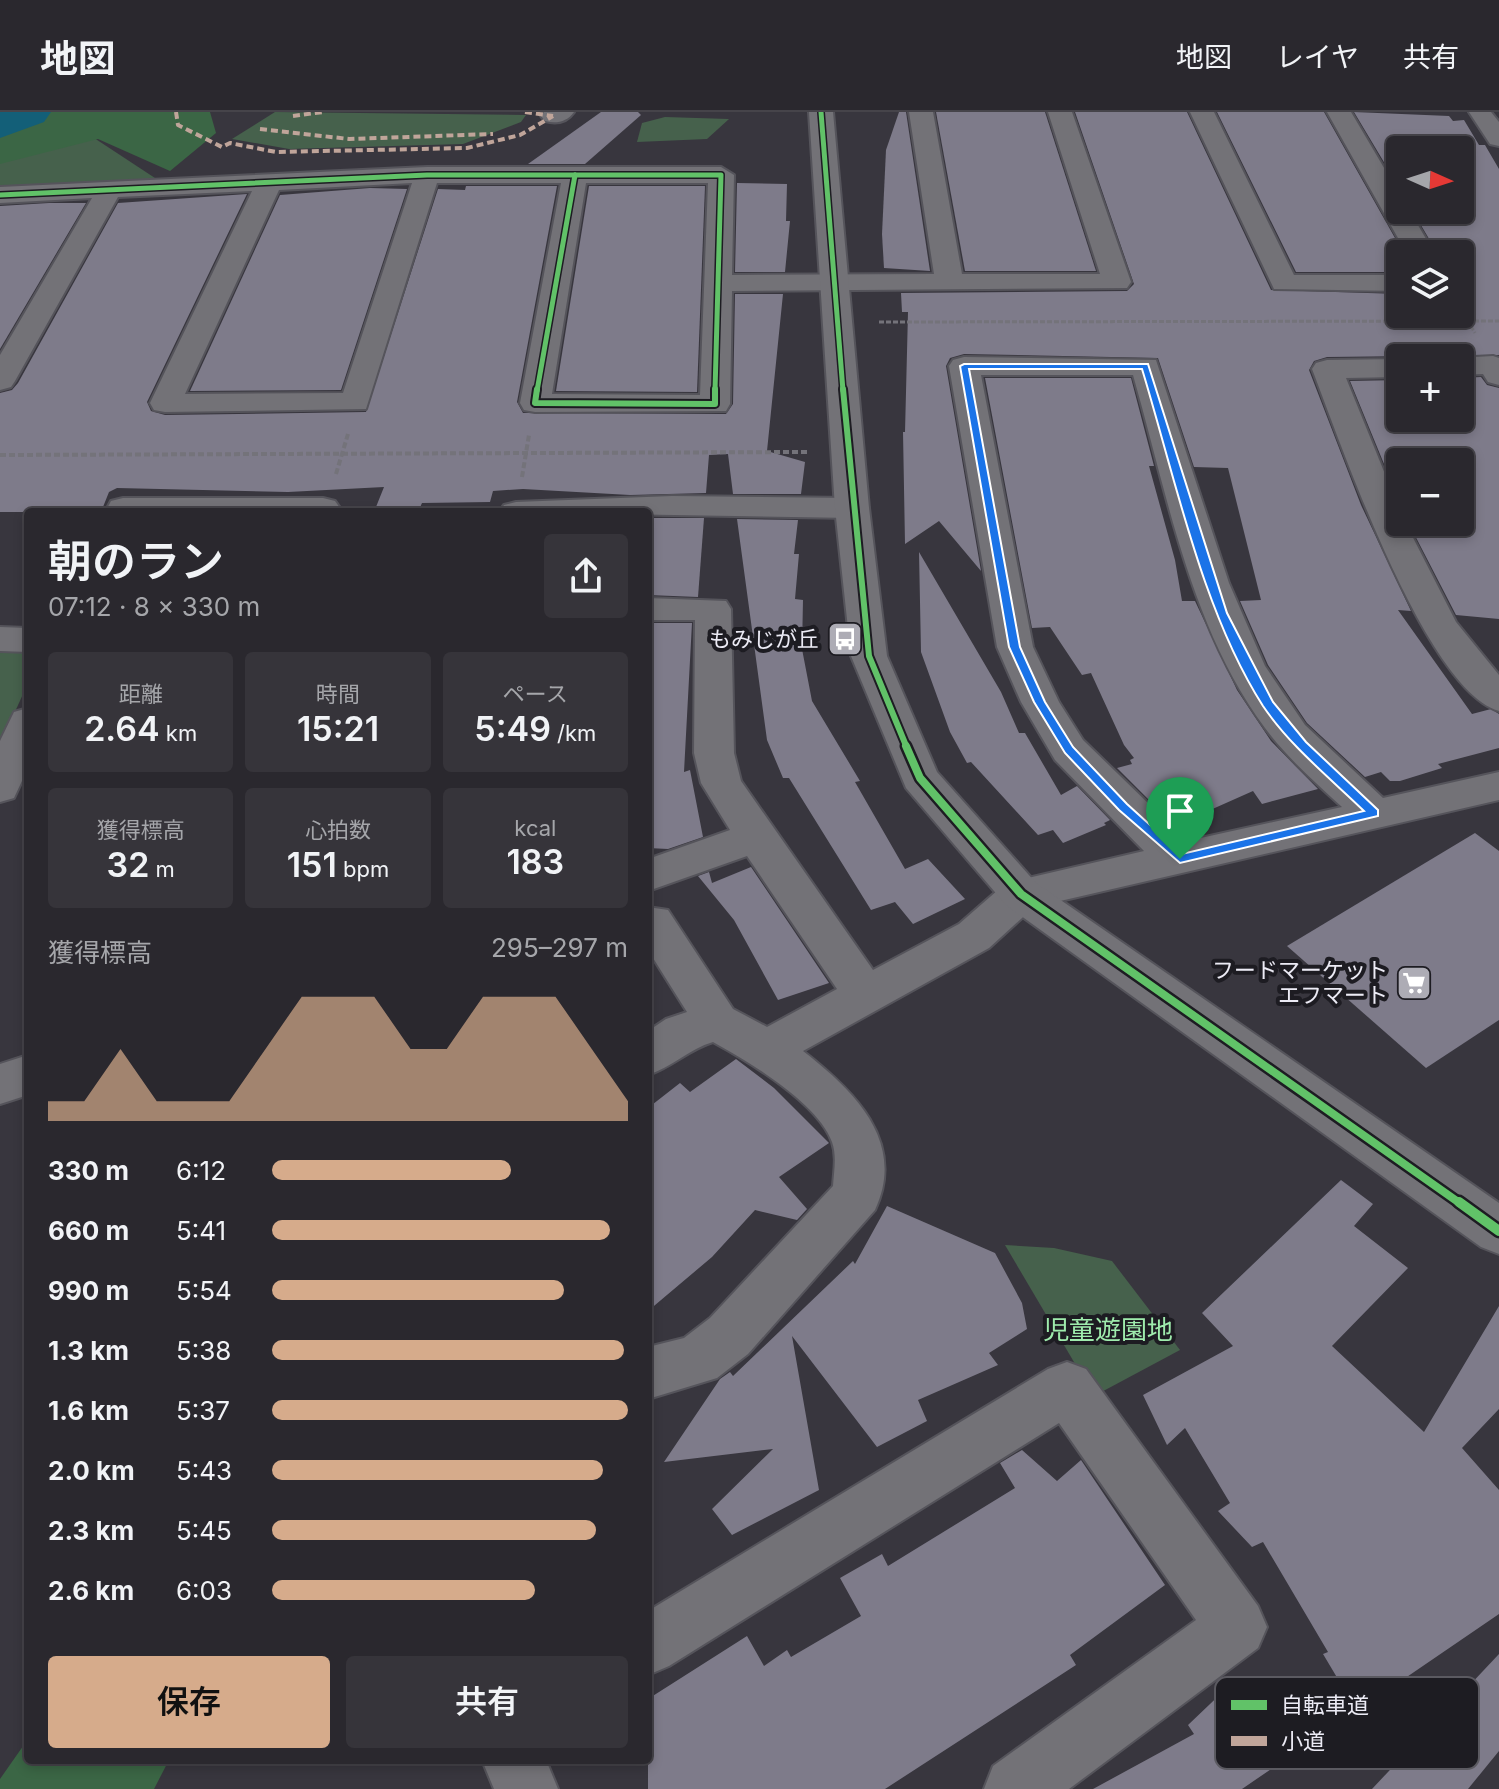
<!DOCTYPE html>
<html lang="ja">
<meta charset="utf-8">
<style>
:root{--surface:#2a282e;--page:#36343a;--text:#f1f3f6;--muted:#a5a6aa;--line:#46444a;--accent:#d6ab8b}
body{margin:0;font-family:Inter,"Noto Sans JP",sans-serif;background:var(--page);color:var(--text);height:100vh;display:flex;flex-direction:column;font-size:30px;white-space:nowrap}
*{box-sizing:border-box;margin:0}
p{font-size:26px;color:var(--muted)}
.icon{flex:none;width:44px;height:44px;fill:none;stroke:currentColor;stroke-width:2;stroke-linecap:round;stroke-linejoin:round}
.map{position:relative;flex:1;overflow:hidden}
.drawer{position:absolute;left:24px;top:396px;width:628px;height:1256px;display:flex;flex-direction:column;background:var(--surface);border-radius:8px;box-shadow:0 4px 12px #0003,0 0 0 2px var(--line)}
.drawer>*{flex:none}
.needle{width:52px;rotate:93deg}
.tools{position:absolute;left:1386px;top:24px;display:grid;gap:16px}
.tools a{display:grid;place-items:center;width:88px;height:88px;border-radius:8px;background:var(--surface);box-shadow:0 4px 12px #0003,0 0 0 2px var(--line);font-size:40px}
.pin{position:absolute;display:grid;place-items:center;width:68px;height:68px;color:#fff;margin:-82px -34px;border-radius:50% 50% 50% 0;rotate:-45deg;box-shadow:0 0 8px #0007}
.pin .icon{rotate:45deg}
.round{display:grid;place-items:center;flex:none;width:84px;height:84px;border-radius:8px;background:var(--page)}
.overview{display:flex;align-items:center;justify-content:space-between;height:136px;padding:0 24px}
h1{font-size:44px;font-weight:600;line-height:60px}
.figures{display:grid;grid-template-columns:repeat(3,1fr);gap:12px;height:136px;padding:8px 24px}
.figures div{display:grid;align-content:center;border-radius:8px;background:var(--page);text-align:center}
.figures b{font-size:34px;font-weight:600}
.figures small{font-size:22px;font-weight:400}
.figures p{font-size:22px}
.chart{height:224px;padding:16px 24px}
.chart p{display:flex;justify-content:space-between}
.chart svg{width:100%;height:144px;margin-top:8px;fill:var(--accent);opacity:.7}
.action{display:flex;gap:16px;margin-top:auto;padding:16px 24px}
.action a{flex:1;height:92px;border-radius:8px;background:var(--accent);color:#111;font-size:32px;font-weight:600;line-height:92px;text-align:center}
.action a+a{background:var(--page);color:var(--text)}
ul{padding:0 24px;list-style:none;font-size:26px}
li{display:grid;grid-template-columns:128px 96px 1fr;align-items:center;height:60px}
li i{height:20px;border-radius:10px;background:var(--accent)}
header{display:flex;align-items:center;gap:48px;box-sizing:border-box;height:112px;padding:0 40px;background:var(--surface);border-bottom:2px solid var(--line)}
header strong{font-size:38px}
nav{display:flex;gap:44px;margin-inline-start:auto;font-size:28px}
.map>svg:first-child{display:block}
</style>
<header>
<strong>地図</strong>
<nav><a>地図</a><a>レイヤ</a><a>共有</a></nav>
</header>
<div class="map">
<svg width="1499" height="1677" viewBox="0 0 1499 1677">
<rect width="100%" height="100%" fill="#38363e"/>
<g fill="#46614c">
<path d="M275,0L526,3L521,10L463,32L289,37L232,27Z"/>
<path d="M665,5L729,7L707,27L637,30L642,11Z"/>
<path d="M85,20L158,68L0,77V49Z"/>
<path d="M0,538L28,539V571L0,633Z"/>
<path d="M1005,1133L1054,1136L1112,1149L1180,1238L1094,1284Z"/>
</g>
<g fill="#3b6645">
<path d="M0,0H210L216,21L170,59L98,27L0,52Z"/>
<path d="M28,1627V1648H169L154,1677H0V1667Z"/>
</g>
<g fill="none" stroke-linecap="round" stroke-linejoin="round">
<path fill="#135f78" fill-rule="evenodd" d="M0,0H51L44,10L0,26Z"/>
</g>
<g fill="#7e7b8a">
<path d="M601,0H638L641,3L585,52H528Z"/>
<path d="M899,0H906L930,159L884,156L882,122L886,38Z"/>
<path d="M936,0H1045L1096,159H965Z"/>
<path d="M1075,0H1187L1271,178L1400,182V202H1460V142H1438L1412,98H1460V38H1400V77L1354,0L1449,4L1453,9L1464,8L1479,33H1485L1499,57V243L1327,245L1314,249L1309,258L1361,393L1411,499L1398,498L1472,602L1491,597L1499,602V636L1438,652L1442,656L1400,669H1390L1381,660L1365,665L1307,611L1268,553L1240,489L1261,488L1228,356L1194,355L1158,246L964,242L950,246L946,254L981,459L939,409L905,432L903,320H905L908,200H902L901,181L1127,179L1134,172Z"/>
<path d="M1217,0H1324L1404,142H1400V160H1296Z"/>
<path d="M737,71L787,72L786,109H790L785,160H735Z"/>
<path d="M466,74H557L517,290L523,301L726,302L733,292L735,182H783L767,339L805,350L801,382H733L728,342L709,343L706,381L630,383L523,377L493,379L490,390L422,391L418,400H374L384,375L288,380L117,376L109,380L101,400H0V281L12,278L18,271L118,91L247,82L147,290L151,299L165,303L366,300L438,77L465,78Z"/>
<path d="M589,74H705L697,280L556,279Z"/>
<path d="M370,76L407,77L341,278L190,279L280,83Z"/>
<path d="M49,91H86L0,237V94Z"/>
<path d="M1481,265L1487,273L1499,276V507L1456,503L1408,410H1460V350H1400V391L1350,269L1400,268V306H1460V266Z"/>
<path d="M985,266H1131L1154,354H1149L1175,448L1182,489H1195L1237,578L1271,629L1318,677L1262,692L1253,679L1208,699L1190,680L1154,693L1117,656L1132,652L1130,648L1134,646L1124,633L1091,561L1082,563L1050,515L1032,516Z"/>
<path d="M648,406H704L698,485L648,483Z"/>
<path d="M737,407L798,408L794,442H799L795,487L803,488L802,537L812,589L860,669L855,670L905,757L928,747L965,787L913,812L895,790L871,798L789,666H783L767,628Z"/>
<path d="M919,440L1001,580L1019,621H1025L1061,683L1077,674L1110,708L1104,711L1106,713L1063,731L1053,718L1038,723L971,650L967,651L950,620L921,540Z"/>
<path d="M648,511H692L684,660L690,658L703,725L668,737L648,736Z"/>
<path d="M1475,721L1499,739V908L1426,956L1287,834Z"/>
<path d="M751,755L829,871L778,888L734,808L698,764L709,760L712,771Z"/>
<path d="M736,947L774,976L829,1031L779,1065L807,1097L797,1108L755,1098L712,1145L648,1199V996L680,971L690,980Z"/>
<path d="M1341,1068L1373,1092L1354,1114L1408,1156L1332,1234L1424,1320L1499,1194V1297L1462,1336L1499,1378V1502L1357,1599L1323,1542L1328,1540L1263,1430L1252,1435L1218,1399L1230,1391L1185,1316L1167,1333L1143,1283L1233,1234L1202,1201Z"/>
<path d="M887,1094L995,1141L1022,1191L1027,1217L989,1241L998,1253L918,1288L927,1309L877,1335L792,1224L819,1378L732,1423L712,1397L773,1337L664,1350L720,1267L730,1260L733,1264L853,1149L855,1152Z"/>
<path d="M1022,1338L1057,1369L1081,1348L1165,1473L1070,1543L1076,1553L885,1677H648V1587L747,1524L764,1554L787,1538L791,1545L861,1504L840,1466L882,1442L888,1454L1015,1376L1000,1351Z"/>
<path d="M1499,1542V1639L1468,1677H1372Z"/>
<path d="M1231,1572L1250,1602L1265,1593L1293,1642L1242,1677H1093L1194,1622L1188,1613Z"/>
</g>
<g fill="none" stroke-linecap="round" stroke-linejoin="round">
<g stroke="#55545b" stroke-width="4">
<g id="minor">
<path d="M544,0H574C567,10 556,12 545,9L541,4Z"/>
<path d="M909,0H933L962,162H1100L1048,0H1072L1131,170L1127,176L732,179L730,292L726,299L535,300L524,298L520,291L561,71H437L366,297L165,300L154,298L150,291L252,79L118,85L15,269L11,275L0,278V243L92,86L0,91V75L427,55H721L734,63L732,163L934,162ZM412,71L343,281L185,282L279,78ZM586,71H708L700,283L552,282Z"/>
<path d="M1190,0H1214L1294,163H1400V179L1274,177Z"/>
<path d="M1327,0H1351L1400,83V98H1409L1435,142H1407Z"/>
<path d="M1469,0H1491L1499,10V34L1490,32Z"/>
<path d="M1493,244L1499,246V273L1488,270L1483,262L1460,263V246H1456Z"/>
<path d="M964,245L1156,248L1229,471L1265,554L1305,613L1383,686L1499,660V688L1034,795L989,836L803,939C853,978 907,1029 875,1098L748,1242L717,1266L648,1287V1235L684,1226L710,1206L833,1074C834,1059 837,1044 832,1030C818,991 748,949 713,930C689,937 672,955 648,963V919L666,907L687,900L648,838V795L668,798L733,897L767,915L837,877L747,744L648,779V747L730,718L701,671L694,641L695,508H648V486L726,489L731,497L734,641L741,669L873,858L959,812L1006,771L1144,739L1055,648L1021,590L997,535L949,254L953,248ZM981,263H1133C1167,381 1190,515 1265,616C1287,646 1315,670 1342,695L1187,729L1083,628L1059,590L1033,535Z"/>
<path d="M1400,247V265L1346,266L1400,399V410H1405L1456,510L1499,563V599C1425,578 1340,329 1312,257L1316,251L1327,248Z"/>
<path d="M672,384L852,386L864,389L869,396L864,403L852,406L499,400L504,393L516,390Z"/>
<path d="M123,386H323L335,389L340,396L339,400H105L111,389Z"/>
<path d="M0,515L28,516V540L0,539Z"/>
<path d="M28,596V656L14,686L0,690V629L14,600Z"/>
<path d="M28,943V983L0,992V952Z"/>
<path d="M1067,1250L1086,1257L1258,1494L1267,1515L1258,1536L1069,1677H984L993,1654L1196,1508L1059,1311L669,1554L648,1563V1499L1048,1257Z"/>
<path d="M482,1648H546L558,1677H494Z"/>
</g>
</g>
<g stroke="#55545b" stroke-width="4">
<path id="tertiary" d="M809,0H833L869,396L887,544L937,660L1036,771L1499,1091V1142L1481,1135L1006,793L906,676L851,544L835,396Z"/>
</g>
<g stroke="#74737a" stroke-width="3" stroke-dasharray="5 2" stroke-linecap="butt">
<path d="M1460,196L1475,221"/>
<path d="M879,210L1499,209"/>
</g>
<g stroke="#74737a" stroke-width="4" stroke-dasharray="6 3" stroke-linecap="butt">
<path d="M0,343L807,340"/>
<path d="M336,362L348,322"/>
<path d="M522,365L529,323"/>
</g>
<use href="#minor" fill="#737277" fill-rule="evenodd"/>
<use href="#tertiary" fill="#737277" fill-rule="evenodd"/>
<g stroke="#c0a59a" stroke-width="4" stroke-dasharray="7 4" stroke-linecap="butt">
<path d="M176,0L178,13L222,35L230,31L276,40L467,36L520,23L553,4"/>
<path d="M525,0L553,4"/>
<path d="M293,4L323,0"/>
<path d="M260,17L349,27L493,22"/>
</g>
<g stroke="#1d1c22" stroke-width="8">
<g id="cycleway-far3">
<path d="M821,0L843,279"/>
<path d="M575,63H721L715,279"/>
<path d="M0,83L427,63H575"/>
<path d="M537,279L575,63"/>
</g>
</g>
<g stroke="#1d1c22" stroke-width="10">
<g id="cycleway-far2">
<path d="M537,277L535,291L715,292V277"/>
<path d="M843,277L869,544L907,636"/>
</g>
</g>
<g stroke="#1d1c22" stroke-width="13">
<path id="cycleway-far1" d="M906,634L920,666L1021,782L1461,1092"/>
</g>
<g stroke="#1d1c22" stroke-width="15">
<path id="cycleway" d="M1459,1090L1499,1119"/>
</g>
<use href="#cycleway-far3" stroke="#61c268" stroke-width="5"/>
<use href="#cycleway-far2" stroke="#61c268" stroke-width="6"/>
<use href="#cycleway-far1" stroke="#61c268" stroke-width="8"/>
<use href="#cycleway" stroke="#61c268" stroke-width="10"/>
</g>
<path fill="#1a73e8" stroke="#fff" stroke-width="2" fill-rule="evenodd" d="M964,252H1148L1227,501L1273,590L1306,630L1378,698V704L1180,751L1119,698L1065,641L1034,590L1009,535L960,254ZM969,257H1142C1175,365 1202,499 1263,594C1290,634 1330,666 1364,699L1182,742L1127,692L1073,635L1045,590L1020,535Z"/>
<defs>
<g id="bus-square" transform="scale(1.8)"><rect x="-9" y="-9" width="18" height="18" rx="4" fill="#adacb5" stroke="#1d1c22"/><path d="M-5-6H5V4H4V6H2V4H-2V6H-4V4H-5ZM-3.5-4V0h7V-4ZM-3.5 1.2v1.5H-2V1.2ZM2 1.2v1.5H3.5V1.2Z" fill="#fff"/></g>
<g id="supermarket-square" transform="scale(1.8)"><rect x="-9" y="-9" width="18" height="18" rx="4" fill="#adacb5" stroke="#1d1c22"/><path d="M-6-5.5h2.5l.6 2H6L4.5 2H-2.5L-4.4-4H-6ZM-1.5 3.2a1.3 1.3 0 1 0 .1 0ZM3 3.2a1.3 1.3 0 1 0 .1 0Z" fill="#fff"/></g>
</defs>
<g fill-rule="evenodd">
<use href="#bus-square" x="845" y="527"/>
<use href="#supermarket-square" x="1414" y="871"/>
</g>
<g text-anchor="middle" stroke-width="8" stroke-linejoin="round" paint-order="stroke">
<g font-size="22" fill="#ecebf5" stroke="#1d1c22" text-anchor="end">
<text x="819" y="535">もみじが丘</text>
<text x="1388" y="866">フードマーケット<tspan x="1388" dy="25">エフマート</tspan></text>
</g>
<g font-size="26" fill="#9fecad" stroke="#1d1c22">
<text x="1108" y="1227">児童遊園地</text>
</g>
</g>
<rect x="1215" y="1565" width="264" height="92" rx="12" fill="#1d1c22" stroke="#5b5a61" stroke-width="2"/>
<rect x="1231" y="1588" width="36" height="10" fill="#61c268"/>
<rect x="1231" y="1624" width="36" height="10" fill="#c0a59a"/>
<g font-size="22" fill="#ecebf5">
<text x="1281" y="1601">自転車道</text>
<text x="1281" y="1637">小道</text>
</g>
</svg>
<div class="tools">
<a><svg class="needle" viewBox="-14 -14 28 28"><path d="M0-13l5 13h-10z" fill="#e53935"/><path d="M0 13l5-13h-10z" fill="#a5a6aa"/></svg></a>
<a><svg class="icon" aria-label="layers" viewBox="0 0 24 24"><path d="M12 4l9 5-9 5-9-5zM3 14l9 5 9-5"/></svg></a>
<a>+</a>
<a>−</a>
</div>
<div class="pin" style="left:1180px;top:747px;background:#1e9e55"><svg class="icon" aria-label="arrive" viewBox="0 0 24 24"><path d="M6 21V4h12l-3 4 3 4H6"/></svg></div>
<section class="drawer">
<div class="overview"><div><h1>朝のラン</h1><p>07:12 · 8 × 330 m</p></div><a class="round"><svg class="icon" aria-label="share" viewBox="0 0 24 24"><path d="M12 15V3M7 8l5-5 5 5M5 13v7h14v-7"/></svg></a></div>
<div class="figures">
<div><p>距離</p><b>2.64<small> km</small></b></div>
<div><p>時間</p><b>15:21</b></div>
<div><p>ペース</p><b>5:49<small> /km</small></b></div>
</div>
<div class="figures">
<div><p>獲得標高</p><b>32<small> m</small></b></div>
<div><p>心拍数</p><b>151<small> bpm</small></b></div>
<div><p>kcal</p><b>183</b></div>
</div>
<div class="chart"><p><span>獲得標高</span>295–297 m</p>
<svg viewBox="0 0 160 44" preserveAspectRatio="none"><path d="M0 44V38L10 38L20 22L30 38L40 38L50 38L60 22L70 6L80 6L90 6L100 22L110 22L120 6L130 6L140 6L150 22L160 38V44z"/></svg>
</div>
<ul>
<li><b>330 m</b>6:12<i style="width:67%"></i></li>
<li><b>660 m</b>5:41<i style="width:95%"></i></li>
<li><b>990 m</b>5:54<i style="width:82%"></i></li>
<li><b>1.3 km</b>5:38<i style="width:99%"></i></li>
<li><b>1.6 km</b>5:37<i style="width:100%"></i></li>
<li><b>2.0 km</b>5:43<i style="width:93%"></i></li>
<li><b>2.3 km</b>5:45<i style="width:91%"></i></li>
<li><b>2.6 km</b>6:03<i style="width:74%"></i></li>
</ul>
<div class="action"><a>保存</a><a>共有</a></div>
</section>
</div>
